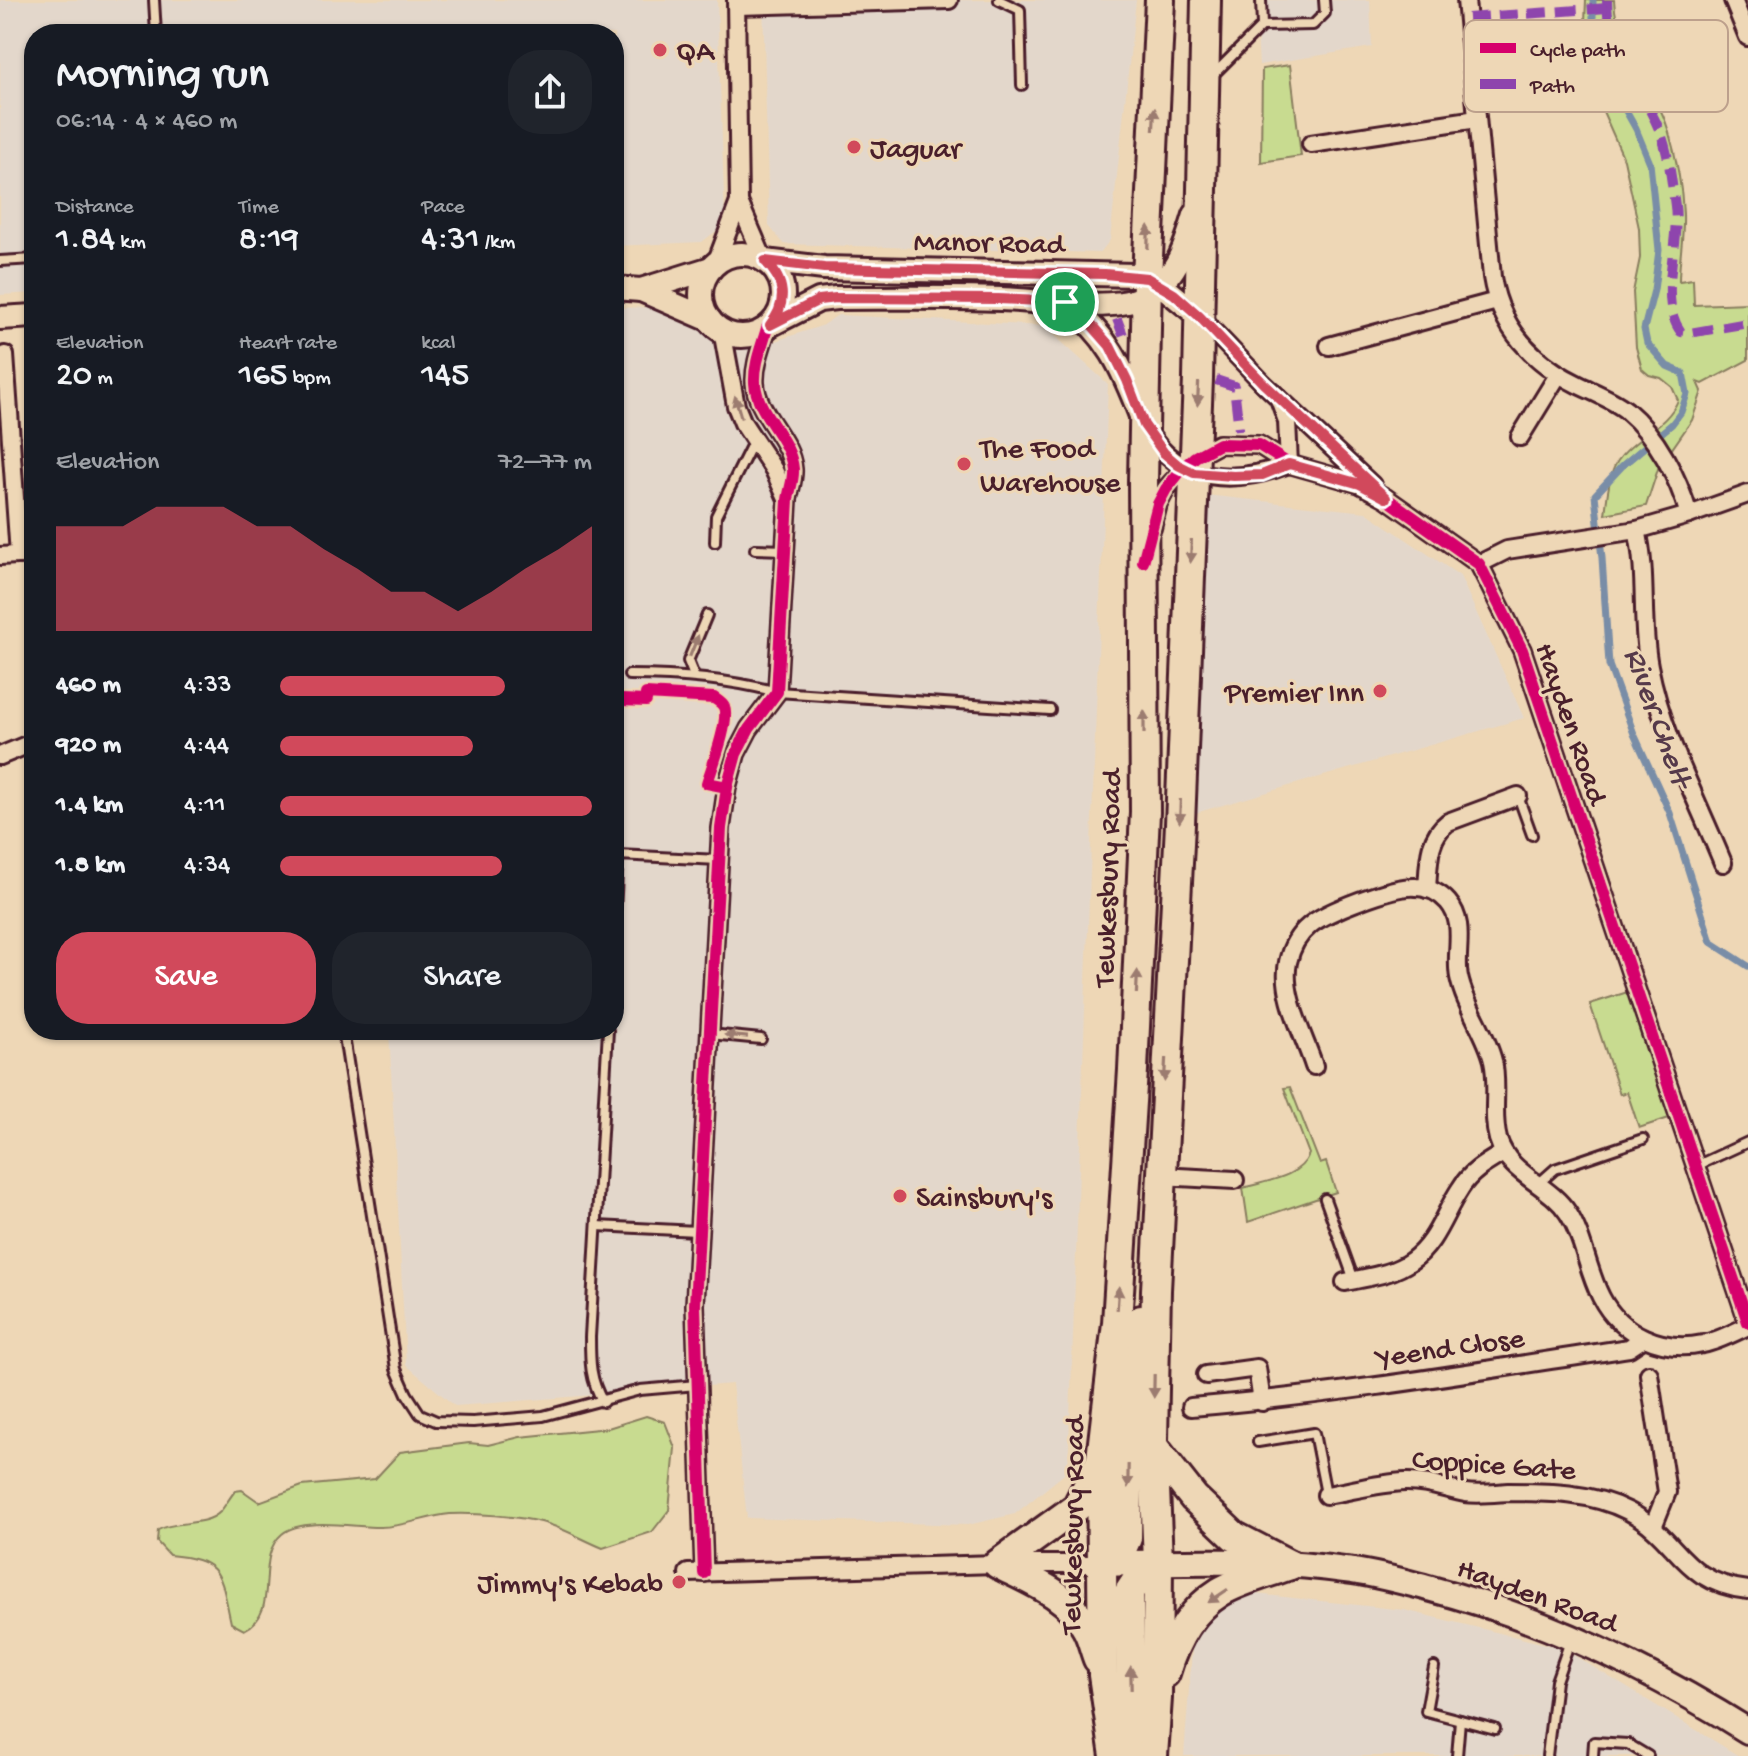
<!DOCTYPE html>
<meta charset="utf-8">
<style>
:root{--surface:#171b24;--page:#20242c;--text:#f1f3f6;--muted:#9ea1a6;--accent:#d1495b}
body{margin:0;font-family:"Gochi Hand",sans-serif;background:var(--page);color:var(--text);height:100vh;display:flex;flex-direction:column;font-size:30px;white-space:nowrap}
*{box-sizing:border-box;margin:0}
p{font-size:26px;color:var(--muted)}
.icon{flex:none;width:44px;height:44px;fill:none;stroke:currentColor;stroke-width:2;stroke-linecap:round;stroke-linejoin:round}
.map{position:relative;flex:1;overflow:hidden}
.panel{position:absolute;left:24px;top:24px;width:600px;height:1016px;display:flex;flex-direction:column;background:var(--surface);border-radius:32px;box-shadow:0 2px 6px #0004}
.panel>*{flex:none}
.pin{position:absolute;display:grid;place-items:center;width:68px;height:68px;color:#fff;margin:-34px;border:4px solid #fff;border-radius:50%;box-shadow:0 2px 8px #0007}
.round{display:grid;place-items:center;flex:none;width:84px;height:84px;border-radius:32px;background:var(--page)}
.head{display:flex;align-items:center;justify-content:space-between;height:136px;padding:0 32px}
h1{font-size:44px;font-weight:600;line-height:60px}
.stats{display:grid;grid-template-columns:repeat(3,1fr);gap:12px;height:136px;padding:8px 32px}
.stats div{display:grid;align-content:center}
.stats b{font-size:34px;font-weight:600}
.stats small{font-size:22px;font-weight:400}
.stats p{font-size:22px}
.chart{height:224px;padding:16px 32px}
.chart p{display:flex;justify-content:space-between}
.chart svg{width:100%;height:144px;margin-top:8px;fill:var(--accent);opacity:.7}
.action{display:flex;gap:16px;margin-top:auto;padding:16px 32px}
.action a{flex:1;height:92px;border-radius:32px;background:var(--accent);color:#fff;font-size:32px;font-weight:600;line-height:92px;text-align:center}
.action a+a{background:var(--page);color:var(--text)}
ul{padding:0 32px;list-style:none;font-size:26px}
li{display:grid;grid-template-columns:128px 96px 1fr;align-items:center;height:60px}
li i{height:20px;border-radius:10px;background:var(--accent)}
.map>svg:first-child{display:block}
</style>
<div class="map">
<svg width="1748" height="1756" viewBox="0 0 1748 1756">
<rect width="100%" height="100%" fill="#eed7b6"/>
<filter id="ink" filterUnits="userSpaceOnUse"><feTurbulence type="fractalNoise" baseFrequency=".0125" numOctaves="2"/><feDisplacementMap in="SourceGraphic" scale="16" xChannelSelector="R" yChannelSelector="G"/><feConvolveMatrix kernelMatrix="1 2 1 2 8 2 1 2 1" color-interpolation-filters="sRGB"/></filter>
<g filter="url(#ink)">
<g fill="#e3d7cb">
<path d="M0,0H717L725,224L702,242L614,246V34H34V293L0,295Z"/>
<path d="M763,0H1136L1110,240L1100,253L784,244L769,226Z"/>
<path d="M1255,0H1370L1372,47L1259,65Z"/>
<path d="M653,307L702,331L751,349L821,326L838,315L1044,326L1108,384L1068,1471L1015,1514L968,1525L747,1518L732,1384L455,1406L406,1365L389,1030H614V308Z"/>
<path d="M1205,495L1366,512L1460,576L1524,718L1195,813Z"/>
<path d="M1246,1593L1404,1610L1562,1648L1739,1756H1184L1194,1624Z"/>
</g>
<g fill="#c8db90" stroke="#897d5e" stroke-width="2">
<path d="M1586,0H1614C1616,50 1654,84 1668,129C1676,156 1682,186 1683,214C1684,236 1679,259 1679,281L1693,279L1694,305L1748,303V360L1703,384L1698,382L1702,391L1692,420L1658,469L1646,506L1605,514C1607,500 1608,483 1613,470C1624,441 1667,429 1678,400L1672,387L1661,378L1649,375L1642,369L1636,347L1633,292L1640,258L1639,228L1624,159L1583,66Z"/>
<path d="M1290,65L1301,156L1261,162L1262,69Z"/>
<path d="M1637,989L1678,1115L1639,1128L1627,1092L1620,1094L1590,1004Z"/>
<path d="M1290,1087L1320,1164L1326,1162L1336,1192L1248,1222L1243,1188C1265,1181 1300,1178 1309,1154L1284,1088Z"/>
<path d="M646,1416L665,1422L675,1448L669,1510L652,1532L603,1548C583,1540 562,1527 541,1522C518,1516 474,1513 450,1514C426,1516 402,1528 378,1527C353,1527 303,1517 282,1534C253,1558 282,1613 244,1630L231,1623C220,1574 224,1560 169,1555L157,1542L158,1530C176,1520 205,1527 220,1512C225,1506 230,1497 235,1491L242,1490L259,1502L302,1486L375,1479L400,1452L469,1443L488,1445L520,1437L608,1428Z"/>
</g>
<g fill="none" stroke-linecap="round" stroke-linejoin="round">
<path stroke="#798da7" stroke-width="7" d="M1593,0V52L1636,129L1650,163L1659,250L1654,290L1644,329L1647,343L1667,366L1683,373L1687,394L1681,412L1672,424L1623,465L1595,495L1602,558L1609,665L1634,734L1670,813L1711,942L1748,966"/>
<g stroke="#4a1f2b" stroke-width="14">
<g id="service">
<path d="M154,0L156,34"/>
<path d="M999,0L1020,10L1022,85"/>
<path d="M1262,26L1313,25L1325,13L1324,0"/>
<path d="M1213,75L1262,26L1261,0"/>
<path d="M0,261L34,259"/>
<path d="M715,542L716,516L754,440"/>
<path d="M755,549L785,550"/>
<path d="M629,675C680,675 728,679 777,692L1050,710"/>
<path d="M694,676L688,661L707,615"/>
<path d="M1518,796L1532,835"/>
<path d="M614,932L618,855L719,860"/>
<path d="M343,1030L396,1369L407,1394L420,1414L436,1421L473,1422L543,1416L640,1390L697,1385"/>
<path d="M710,1034L761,1039"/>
<path d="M1696,1166L1748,1142"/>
<path d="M1538,1184L1555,1169L1643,1139"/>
<path d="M1325,1199L1354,1280"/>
<path d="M597,1226L697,1231"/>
<path d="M603,1402C590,1380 590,1362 590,1337L608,1030"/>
<path d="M1258,1442L1314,1433L1326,1494"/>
<path d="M1434,1667L1426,1711L1495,1729"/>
<path d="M1457,1756L1460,1720"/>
<path d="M1547,1756L1556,1681L1570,1641"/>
<path d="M1593,1756L1594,1742L1628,1744L1648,1756"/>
</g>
</g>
<g stroke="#4a1f2b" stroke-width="22">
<g id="minor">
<path d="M1466,0L1492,277C1500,327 1532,362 1577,384C1593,392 1612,399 1626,410C1657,436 1678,477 1689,515"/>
<path d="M1733,0L1748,37"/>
<path d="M737,6L949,0"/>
<path d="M1311,144L1477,119"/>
<path d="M739,202L764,260"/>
<path d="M716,263L739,202L736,0"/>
<path d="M1200,317L1263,383L1372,485"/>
<path d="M722,330L736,406L743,423L774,470L787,499"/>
<path d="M1329,346L1497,301"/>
<path d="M5,355L19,555"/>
<path d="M1279,399L1287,421L1289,464"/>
<path d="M1147,430C1179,484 1235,485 1289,464"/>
<path d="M1520,437L1558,375"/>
<path d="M1152,528L1158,504L1166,489L1195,457L1219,444L1259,445L1289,464L1360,484L1386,498L1479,564L1522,650L1748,1322"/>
<path d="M1637,530C1648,575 1640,621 1649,666C1662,734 1697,799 1723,863"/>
<path d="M0,556L34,554"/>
<path d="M1479,564L1507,550L1637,530L1689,515L1748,494"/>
<path d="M0,756L34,742"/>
<path d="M1427,889C1429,864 1427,838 1448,822L1518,796"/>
<path d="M1314,1066C1304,1035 1281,995 1288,962C1291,948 1298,935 1309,926C1324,912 1395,885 1416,887C1428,887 1440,893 1448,902C1467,924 1454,952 1459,977C1465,1007 1486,1032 1493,1061C1499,1087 1491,1114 1498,1139C1509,1175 1548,1183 1568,1213C1584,1238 1587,1270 1601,1297C1620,1334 1663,1353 1703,1344C1718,1341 1733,1333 1748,1326"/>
<path d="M1160,1176L1235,1180"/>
<path d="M1345,1282C1367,1277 1392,1275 1411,1261C1436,1244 1444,1213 1460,1189C1470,1172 1486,1163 1503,1153"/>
<path d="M1649,1374L1667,1492L1653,1527"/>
<path d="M1206,1375L1257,1368L1262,1402"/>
<path d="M1191,1407C1338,1395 1484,1370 1629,1348L1644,1338"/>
<path d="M1326,1495C1351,1491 1379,1483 1405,1482C1426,1481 1445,1489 1465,1493C1479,1495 1494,1493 1508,1492C1548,1492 1591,1492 1628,1511C1680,1537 1679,1582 1748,1590"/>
<path d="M688,1573L998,1564H1103"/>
<path d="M704,1573L695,1305L721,828L727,787L736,754L749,729L777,692L788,500C789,491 794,479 793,469C790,437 757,415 755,383C754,364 762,346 767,328"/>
</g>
</g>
<g stroke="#4a1f2b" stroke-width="28">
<g id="tertiary">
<circle cx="742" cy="295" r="41"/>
<path d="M765,261L824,268L1135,275L1160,284L1199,316"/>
<path d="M614,288L641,290L710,320"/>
<path d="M641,290L711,268"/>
<path d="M1065,302C1108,335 1122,367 1141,416"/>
<path d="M0,318L34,316"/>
<path d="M770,325L819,300L836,298C891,298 946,297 1001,299C1035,300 1111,312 1140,298C1175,282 1185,249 1195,215"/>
</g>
</g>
<g stroke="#4a1f2b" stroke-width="30">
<path id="secondary" d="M1103,1564C1183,1561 1266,1559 1345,1570C1373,1573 1401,1581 1428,1588C1543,1618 1648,1668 1748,1731"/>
</g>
<g stroke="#4a1f2b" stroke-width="34">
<g id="trunk">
<path d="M1153,1446L1194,1498L1234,1536L1290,1565"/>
<path d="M1103,1564L1122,1549L1127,1538L1128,1470L1136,1338L1141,1320"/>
<path d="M1098,1659C1094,1649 1092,1638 1087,1629C1070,1595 1030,1580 998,1564L1077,1507L1099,1464"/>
<path d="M1165,1673C1174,1642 1191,1610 1220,1592C1240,1580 1268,1573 1290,1565"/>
<path d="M1115,1756L1103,1675L1101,1459L1117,1323L1133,1070L1145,812L1143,481L1147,278L1160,0"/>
<path d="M1132,1756L1129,1592L1139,1577L1158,1562"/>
<path d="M1153,1756L1157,1698L1158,1562L1153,1439L1156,1290L1180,824L1198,379L1206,0"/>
</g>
</g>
<use href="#service" stroke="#eed7b6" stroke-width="8"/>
<use href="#minor" stroke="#eed7b6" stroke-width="16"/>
<use href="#tertiary" stroke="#eed7b6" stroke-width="22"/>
<use href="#secondary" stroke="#eed7b6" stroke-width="24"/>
<use href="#trunk" stroke="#eed7b6" stroke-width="28"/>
<g stroke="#8e44ad" stroke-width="10" stroke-dasharray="20 10" stroke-linecap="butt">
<path d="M1607,0C1607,53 1643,88 1661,134C1669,155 1672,184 1675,206C1680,244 1657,300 1681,332L1689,333L1748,323"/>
<path d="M1468,18L1607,8"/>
<path d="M1117,319L1123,335"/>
<path d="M1216,380L1234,386L1239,430"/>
</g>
<g stroke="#eed7b6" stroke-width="17">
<g id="cycleway">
<path d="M1143,562L1158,504L1166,489L1183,468L1195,457L1219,444L1259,445L1289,464L1360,484L1386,498L1479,564L1522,650L1748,1322"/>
<path d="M622,700L646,701V694L714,698C718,701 722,703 724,707C730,721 712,767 707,783L727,787"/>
<path d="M704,1573L695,1305L721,828L727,787L736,754L749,729L777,692L788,500C789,491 794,479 793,469C790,437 757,415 755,383C754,364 762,346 767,328L770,325"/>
</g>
</g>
<use href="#cycleway" stroke="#d6006c" stroke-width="12"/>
</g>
<defs><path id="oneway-solid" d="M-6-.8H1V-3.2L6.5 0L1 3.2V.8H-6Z" transform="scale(2)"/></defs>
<g fill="#9c7b70">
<use href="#oneway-solid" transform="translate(1154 119) rotate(-87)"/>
<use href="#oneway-solid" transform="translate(1148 237) rotate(-89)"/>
<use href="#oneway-solid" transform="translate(1198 394) rotate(93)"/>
<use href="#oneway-solid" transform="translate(738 407) rotate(-106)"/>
<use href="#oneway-solid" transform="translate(1191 551) rotate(92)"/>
<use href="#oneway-solid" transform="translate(694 646) rotate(-68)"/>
<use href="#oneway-solid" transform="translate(1144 722) rotate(-90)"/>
<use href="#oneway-solid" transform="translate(1180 811) rotate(92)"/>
<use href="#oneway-solid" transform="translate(1137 982) rotate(-87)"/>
<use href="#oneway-solid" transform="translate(736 1036) rotate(-175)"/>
<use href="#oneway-solid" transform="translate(1165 1070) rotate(93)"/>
<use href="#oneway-solid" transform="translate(1118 1298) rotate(-86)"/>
<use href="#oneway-solid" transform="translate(1154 1386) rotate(91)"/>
<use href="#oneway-solid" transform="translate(1128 1476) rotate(91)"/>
<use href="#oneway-solid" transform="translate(1218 1596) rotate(146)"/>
<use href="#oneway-solid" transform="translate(1131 1678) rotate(-91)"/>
</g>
</g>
<g fill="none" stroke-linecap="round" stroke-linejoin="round" filter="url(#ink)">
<g stroke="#fff" stroke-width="16">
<path id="route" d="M765,261L824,268L1105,274L1147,278L1174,294L1199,316L1263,383L1386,498L1360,484L1289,464L1262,475L1233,476L1194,473L1178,465L1164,453L1144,425L1127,380L1110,346L1089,322L1065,302L998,299L836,298L819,300L770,325C788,303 785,280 765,261Z"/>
</g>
<use href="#route" stroke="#d1495b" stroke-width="10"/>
</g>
<g fill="#d1495b" stroke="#eed7b6" stroke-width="3">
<circle cx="660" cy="50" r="8"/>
<circle cx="854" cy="147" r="8"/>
<circle cx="964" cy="464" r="8"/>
<circle cx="1380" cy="691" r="8"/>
<circle cx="900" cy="1196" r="8"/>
<circle cx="679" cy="1582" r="8"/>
</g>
<g text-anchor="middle" stroke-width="6" stroke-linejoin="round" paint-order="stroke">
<g font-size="30" fill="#4a1f2b" stroke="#eed7b6" text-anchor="start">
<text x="676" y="60">QA</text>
<text x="870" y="157">Jaguar</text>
<text x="980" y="457">The Food<tspan x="980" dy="34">Warehouse</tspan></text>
<text x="1364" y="701" text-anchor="end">Premier Inn</text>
<text x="916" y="1206">Sainsbury's</text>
<text x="663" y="1592" text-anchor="end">Jimmy's Kebab</text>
</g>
<g font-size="30" fill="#4a1f2b" stroke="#eed7b6">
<text transform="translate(989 241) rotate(1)" y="10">Manor Road</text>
<text transform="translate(1573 723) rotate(71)" y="10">Hayden Road</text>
<text transform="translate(1106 878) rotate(-88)" y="10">Tewkesbury Road</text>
<text transform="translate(1450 1346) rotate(-8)" y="10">Yeend Close</text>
<text transform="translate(1494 1463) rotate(4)" y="10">Coppice Gate</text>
<text transform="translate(1071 1525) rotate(-89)" y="10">Tewkesbury Road</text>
<text transform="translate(1538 1594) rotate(20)" y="10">Hayden Road</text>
</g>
<g font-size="32" font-style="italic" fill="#563a4a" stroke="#eed7b6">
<text transform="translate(1660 716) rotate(70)" y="11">River Chelt</text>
</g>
</g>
<rect x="1464" y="20" width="264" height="92" rx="12" fill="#eed7b6" stroke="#bda08c" stroke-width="2"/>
<rect x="1480" y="43" width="36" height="10" fill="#d6006c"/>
<rect x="1480" y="79" width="36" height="10" fill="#8e44ad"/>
<g font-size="22" fill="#4a1f2b">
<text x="1530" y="56">Cycle path</text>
<text x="1530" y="92">Path</text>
</g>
</svg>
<div class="pin" style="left:1065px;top:302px;background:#1e9e55"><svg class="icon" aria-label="arrive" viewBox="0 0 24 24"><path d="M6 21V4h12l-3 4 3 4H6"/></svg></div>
<section class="panel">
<div class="head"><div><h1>Morning run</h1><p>06:14 · 4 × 460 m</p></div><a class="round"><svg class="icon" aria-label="share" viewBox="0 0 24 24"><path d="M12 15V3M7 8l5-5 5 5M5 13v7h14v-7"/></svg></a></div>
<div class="stats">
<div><p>Distance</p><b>1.84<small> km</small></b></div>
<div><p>Time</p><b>8:19</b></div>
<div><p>Pace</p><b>4:31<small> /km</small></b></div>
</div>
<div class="stats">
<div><p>Elevation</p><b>20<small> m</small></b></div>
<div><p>Heart rate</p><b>165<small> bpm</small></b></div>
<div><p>kcal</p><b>145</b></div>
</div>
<div class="chart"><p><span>Elevation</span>72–77 m</p>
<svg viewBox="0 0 160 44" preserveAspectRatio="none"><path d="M0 44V12L10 12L20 12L30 6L40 6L50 6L60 12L70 12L80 19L90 25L100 32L110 32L120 38L130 32L140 25L150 19L160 12V44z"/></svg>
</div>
<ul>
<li><b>460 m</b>4:33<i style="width:72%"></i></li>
<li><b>920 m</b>4:44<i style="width:62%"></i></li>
<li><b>1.4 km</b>4:11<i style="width:100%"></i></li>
<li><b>1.8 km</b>4:34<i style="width:71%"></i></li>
</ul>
<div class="action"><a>Save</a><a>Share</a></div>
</section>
</div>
